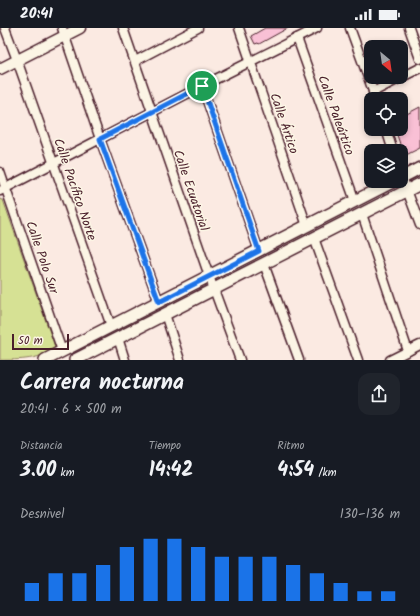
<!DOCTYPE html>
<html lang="es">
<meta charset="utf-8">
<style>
:root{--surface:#171b24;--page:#20242c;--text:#f1f3f6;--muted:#9ea1a6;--accent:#1a73e8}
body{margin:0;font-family:Kalam,sans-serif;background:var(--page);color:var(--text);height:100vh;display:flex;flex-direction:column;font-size:15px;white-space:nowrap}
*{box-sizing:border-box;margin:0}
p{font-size:13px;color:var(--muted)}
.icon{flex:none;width:22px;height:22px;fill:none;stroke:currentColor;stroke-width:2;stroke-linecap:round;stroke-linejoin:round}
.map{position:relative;height:332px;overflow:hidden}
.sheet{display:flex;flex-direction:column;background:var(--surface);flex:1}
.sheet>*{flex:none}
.needle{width:26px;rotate:151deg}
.controls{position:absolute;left:364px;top:12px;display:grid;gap:8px}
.controls a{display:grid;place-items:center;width:44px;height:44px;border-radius:8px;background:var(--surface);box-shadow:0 2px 6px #0003;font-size:20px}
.scale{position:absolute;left:12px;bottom:10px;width:57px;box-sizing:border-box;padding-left:4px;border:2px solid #4a1f2b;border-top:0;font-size:11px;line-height:14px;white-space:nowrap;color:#4a1f2b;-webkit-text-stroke:3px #fcf5e5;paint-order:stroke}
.pin{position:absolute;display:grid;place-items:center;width:34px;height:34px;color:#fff;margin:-17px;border:2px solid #fff;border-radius:50%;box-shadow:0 1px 4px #0007}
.round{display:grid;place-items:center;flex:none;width:42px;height:42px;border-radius:12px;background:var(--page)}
.overview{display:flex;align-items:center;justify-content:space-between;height:68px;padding:0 20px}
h1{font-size:22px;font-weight:800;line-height:30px}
.figures{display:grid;grid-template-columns:repeat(3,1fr);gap:6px;height:68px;padding:4px 20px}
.figures div{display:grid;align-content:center}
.figures b{font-size:20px;font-weight:800}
.figures small{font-size:11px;font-weight:400}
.figures p{font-size:11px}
.chart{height:112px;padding:8px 20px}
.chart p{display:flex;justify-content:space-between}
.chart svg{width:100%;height:72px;margin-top:4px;stroke:var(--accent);stroke-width:6}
.status{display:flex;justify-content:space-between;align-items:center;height:28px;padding:0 20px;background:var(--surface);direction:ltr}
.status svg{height:11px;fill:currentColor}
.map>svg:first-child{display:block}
</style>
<div class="status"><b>20:41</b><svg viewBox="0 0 49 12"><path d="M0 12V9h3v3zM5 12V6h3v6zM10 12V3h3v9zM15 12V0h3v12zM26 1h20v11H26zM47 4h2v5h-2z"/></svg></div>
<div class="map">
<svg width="420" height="332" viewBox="0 0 420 332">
<rect width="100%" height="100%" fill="#fbeae2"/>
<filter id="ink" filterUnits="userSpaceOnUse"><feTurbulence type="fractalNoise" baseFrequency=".025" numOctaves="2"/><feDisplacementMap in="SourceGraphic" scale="8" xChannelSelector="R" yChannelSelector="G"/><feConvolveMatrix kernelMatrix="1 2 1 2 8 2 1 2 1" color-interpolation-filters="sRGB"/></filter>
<g filter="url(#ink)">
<path fill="#d6e194" stroke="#908060" d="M0,171L3,172L55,319C43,332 18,332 0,332Z"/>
<g fill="#f9c0d5" stroke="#4a1f2b">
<path d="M265,0H288L259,16L258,15L255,16L251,8Z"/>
<path d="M420,79V120L404,128L395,101H401V89Z"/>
</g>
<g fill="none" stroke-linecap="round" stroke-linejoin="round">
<g stroke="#4a1f2b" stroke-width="11">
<g id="minor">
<path d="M5,0L17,32L111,298"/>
<path d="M62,0L100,111L159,274"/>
<path d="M123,0L209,248L240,332"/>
<path d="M239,0L307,198"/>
<path d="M350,0L376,71"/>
<path d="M409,0L420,31"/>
<path d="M297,10L355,173"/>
<path d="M135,33L198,0"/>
<path d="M202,58L259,223"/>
<path d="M373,64L420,40"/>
<path d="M386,101L393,123"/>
<path d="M0,144L62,323"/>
<path d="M401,146L420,197"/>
<path d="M0,163L202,58L317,0"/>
<path d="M362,186L408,323"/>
<path d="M314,210L358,332"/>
<path d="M264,236L299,332"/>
<path d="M165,286L180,332"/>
<path d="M118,310L125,332"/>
<path d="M390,332L420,317"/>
</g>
</g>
<g stroke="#4a1f2b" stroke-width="13">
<path id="tertiary" d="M0,41L80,0"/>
</g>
<g stroke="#4a1f2b" stroke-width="14">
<g id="secondary">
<path d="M401,150L420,140"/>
<path d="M45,332L394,153"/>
<path d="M75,332L420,156"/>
</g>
</g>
<use href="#minor" stroke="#fcf5e5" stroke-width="8"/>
<use href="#tertiary" stroke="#fcf5e5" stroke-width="10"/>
<use href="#secondary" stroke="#fcf5e5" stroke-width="11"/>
</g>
</g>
<g fill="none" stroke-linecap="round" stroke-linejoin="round" filter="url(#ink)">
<g stroke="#fff" stroke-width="8">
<path id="route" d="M202,58L259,223L159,274L100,111Z"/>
</g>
<use href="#route" stroke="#1a73e8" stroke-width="5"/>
</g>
<g text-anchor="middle" stroke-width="3" stroke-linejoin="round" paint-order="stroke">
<g font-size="13" fill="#4a1f2b" stroke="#fcf5e5">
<text transform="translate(337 87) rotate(70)" y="5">Calle Paleártico</text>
<text transform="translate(285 95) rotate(71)" y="5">Calle Ártico</text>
<text transform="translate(76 161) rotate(71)" y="5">Calle Pacífico Norte</text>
<text transform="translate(192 162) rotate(71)" y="5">Calle Ecuatorial</text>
<text transform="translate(43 229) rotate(71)" y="5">Calle Polo Sur</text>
</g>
</g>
</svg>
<div class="controls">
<a><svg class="needle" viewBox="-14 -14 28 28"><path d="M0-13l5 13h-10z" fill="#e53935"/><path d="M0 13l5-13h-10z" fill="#9ea1a6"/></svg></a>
<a><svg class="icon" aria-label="locate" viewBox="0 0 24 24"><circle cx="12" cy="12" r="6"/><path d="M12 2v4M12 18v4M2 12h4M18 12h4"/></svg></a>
<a><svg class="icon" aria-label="layers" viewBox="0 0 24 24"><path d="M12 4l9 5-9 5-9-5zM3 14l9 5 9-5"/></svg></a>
</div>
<div class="scale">50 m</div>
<div class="pin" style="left:202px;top:58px;background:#1e9e55"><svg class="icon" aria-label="arrive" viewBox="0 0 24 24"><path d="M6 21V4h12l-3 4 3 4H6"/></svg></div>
</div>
<section class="sheet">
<div class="overview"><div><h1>Carrera nocturna</h1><p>20:41 · 6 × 500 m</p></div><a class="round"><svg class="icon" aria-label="share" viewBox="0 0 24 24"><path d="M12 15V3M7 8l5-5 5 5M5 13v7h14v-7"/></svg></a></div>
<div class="figures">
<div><p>Distancia</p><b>3.00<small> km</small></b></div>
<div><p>Tiempo</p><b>14:42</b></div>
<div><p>Ritmo</p><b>4:54<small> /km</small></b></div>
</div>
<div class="chart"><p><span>Desnivel</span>130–136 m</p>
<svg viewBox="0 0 160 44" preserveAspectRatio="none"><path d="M5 44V33M15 44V27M25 44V27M35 44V22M45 44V11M55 44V6M65 44V6M75 44V11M85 44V17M95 44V17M105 44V17M115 44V22M125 44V27M135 44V33M145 44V38M155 44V38"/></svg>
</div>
</section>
